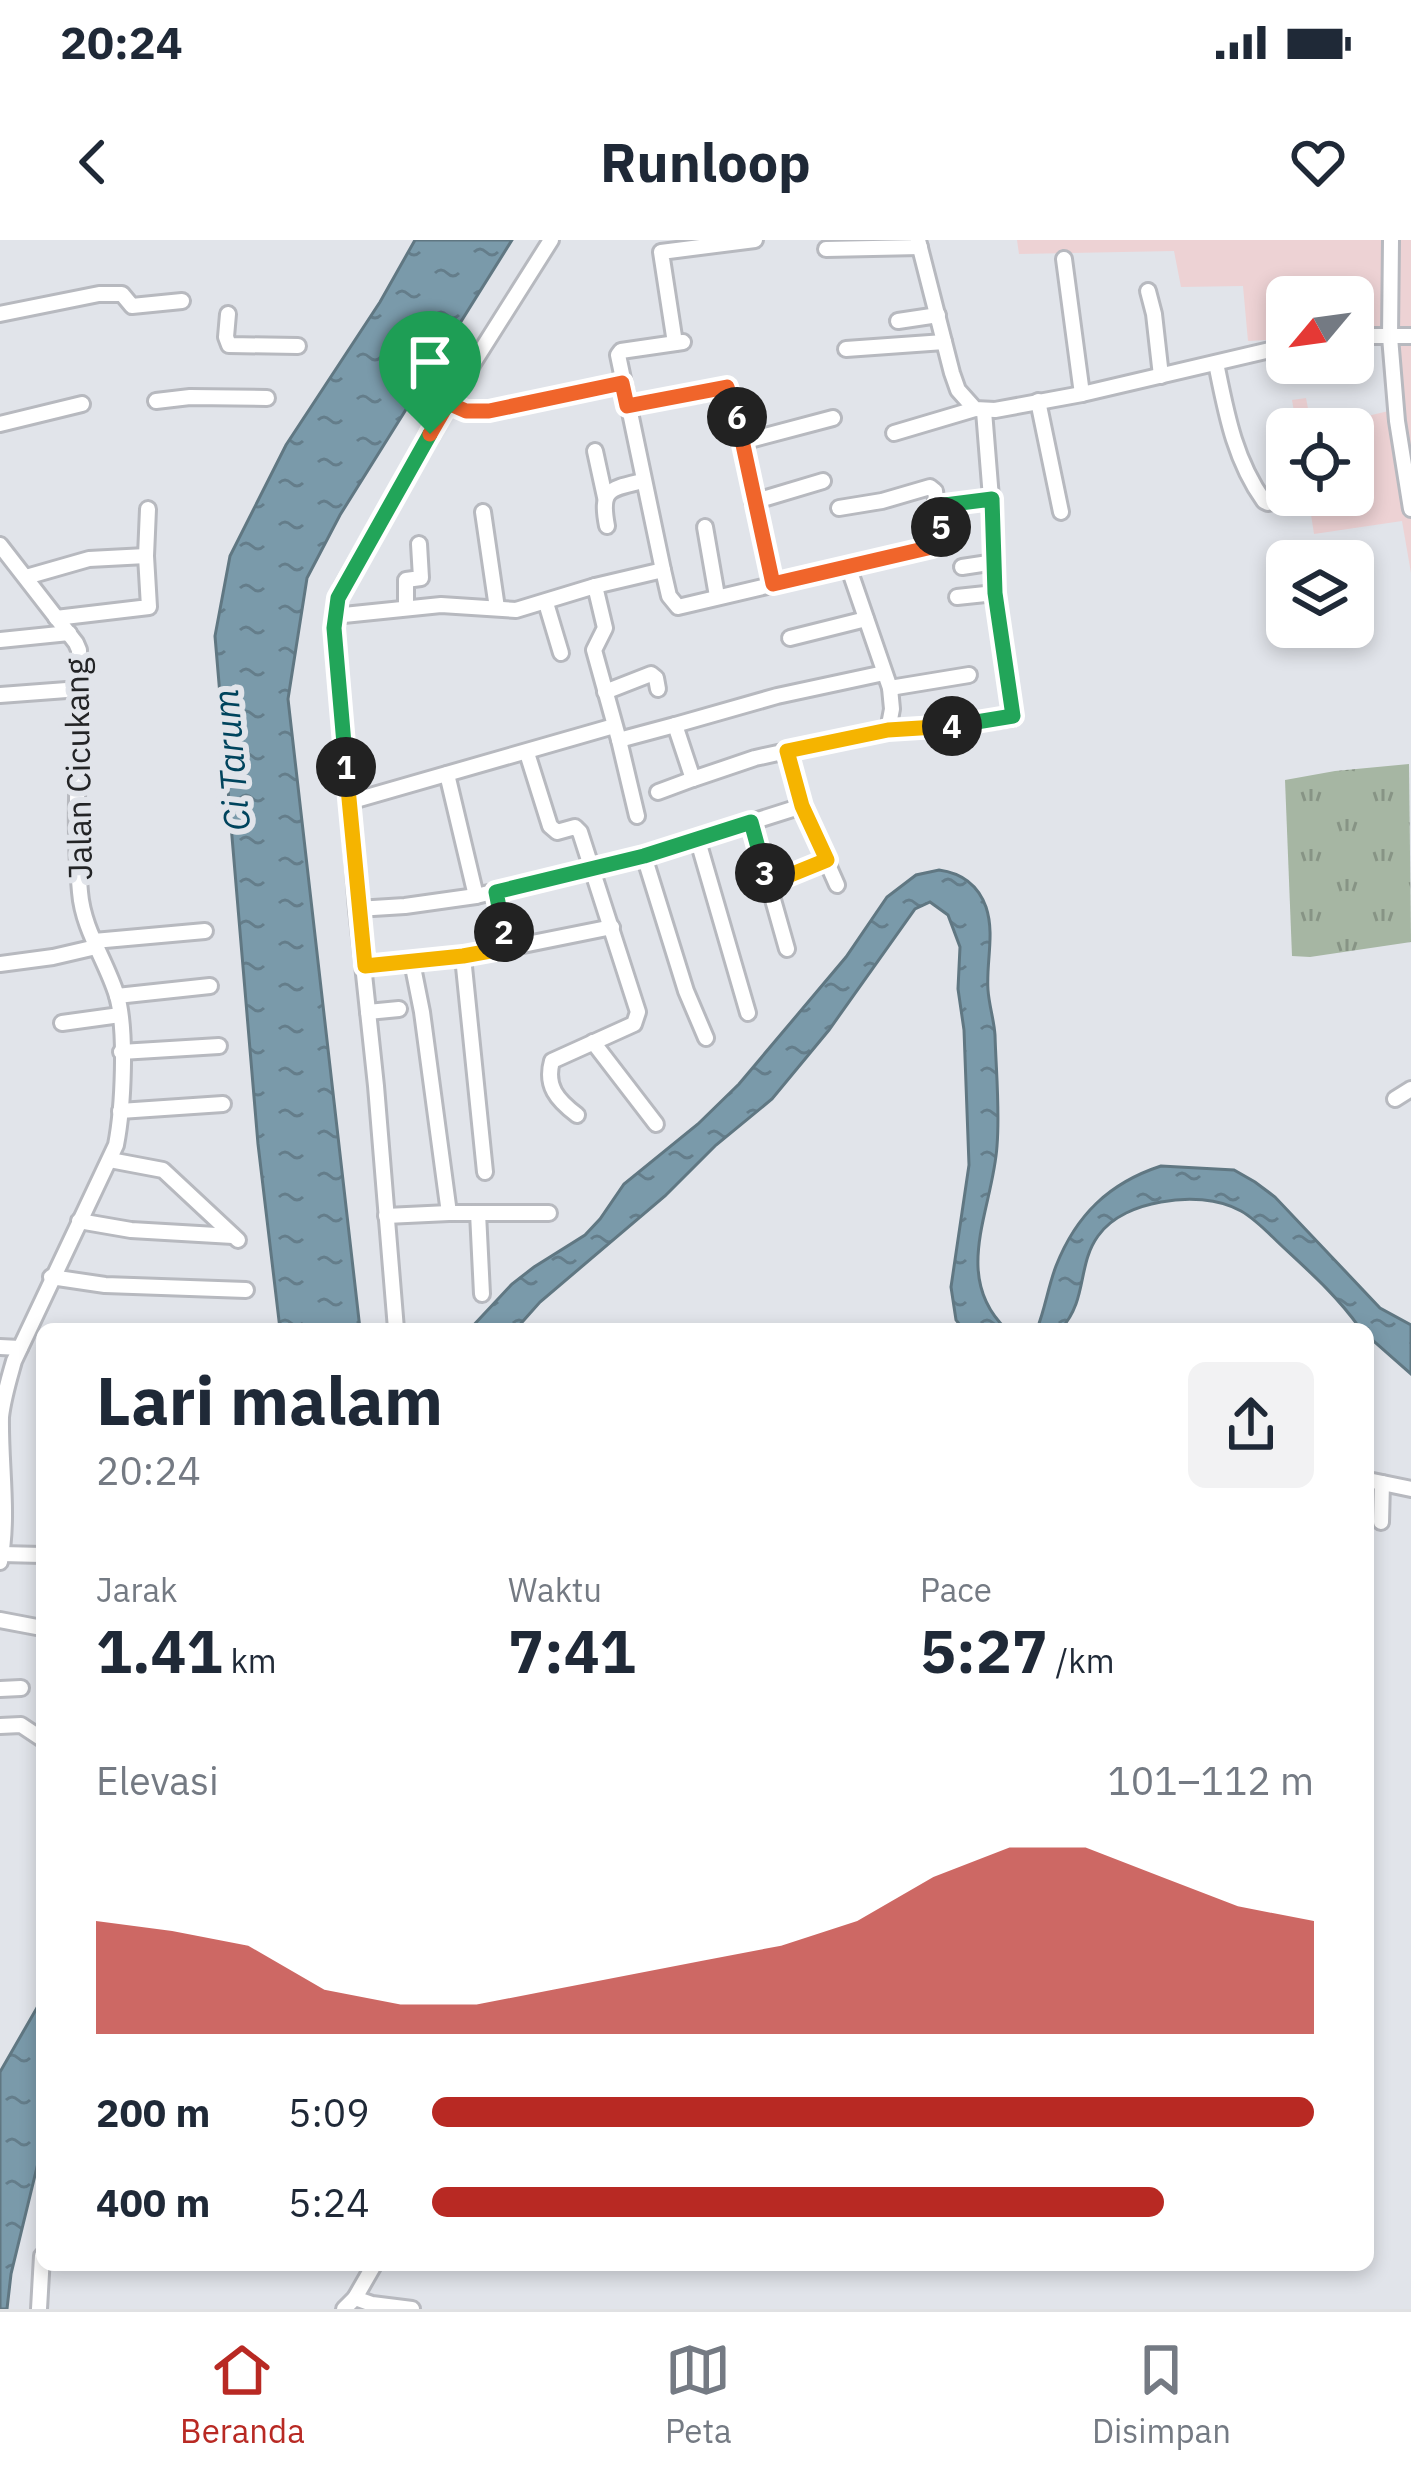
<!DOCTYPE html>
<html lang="id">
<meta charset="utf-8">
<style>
:root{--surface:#fff;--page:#f2f2f3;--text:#1f2937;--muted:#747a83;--line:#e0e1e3;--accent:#b82923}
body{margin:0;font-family:"IBM Plex Sans",sans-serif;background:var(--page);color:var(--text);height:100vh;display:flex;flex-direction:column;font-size:45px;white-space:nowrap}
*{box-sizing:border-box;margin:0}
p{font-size:39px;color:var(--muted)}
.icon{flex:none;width:66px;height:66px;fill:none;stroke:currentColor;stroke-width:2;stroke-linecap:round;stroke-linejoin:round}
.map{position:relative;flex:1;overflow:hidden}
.sheet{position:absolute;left:36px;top:1083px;width:1338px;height:948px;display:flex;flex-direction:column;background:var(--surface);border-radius:18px;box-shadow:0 6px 18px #0003}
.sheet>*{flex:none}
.needle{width:78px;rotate:241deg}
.controls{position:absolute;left:1266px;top:36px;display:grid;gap:24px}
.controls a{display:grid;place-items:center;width:108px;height:108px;border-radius:18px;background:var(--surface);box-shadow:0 6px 18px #0003;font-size:60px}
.pin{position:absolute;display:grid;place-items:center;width:102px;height:102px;color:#fff;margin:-123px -51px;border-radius:50% 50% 50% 0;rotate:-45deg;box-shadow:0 0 12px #0007}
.pin .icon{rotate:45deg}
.km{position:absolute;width:60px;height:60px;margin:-30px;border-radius:50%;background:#222;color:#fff;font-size:33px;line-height:60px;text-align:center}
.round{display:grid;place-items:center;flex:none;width:126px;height:126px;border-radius:18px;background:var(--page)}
.overview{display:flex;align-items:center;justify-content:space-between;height:204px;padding:0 60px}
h1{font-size:66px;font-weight:700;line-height:90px}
.figures{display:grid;grid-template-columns:repeat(3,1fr);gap:18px;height:204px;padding:12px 60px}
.figures div{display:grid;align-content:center}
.figures b{font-size:60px;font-weight:700}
.figures small{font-size:33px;font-weight:400}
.figures p{font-size:33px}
.chart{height:336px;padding:24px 60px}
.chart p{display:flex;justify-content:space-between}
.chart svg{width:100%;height:216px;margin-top:12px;fill:var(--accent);opacity:.7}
ul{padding:0 60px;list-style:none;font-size:39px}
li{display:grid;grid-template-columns:192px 144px 1fr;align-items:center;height:90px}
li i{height:30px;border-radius:15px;background:var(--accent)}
.status{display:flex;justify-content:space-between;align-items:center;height:84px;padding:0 60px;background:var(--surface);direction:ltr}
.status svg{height:33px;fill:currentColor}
header{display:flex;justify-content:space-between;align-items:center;height:156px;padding:0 60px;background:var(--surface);font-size:54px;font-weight:700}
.menu{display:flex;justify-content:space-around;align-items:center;height:168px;border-top:3px solid var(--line);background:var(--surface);font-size:33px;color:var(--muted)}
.menu a{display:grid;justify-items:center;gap:6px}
.menu .selected{color:var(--accent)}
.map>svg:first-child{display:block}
</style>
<div class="status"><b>20:24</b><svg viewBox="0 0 49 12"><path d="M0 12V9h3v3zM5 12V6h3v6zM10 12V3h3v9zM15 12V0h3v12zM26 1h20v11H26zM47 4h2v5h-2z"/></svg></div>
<header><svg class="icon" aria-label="back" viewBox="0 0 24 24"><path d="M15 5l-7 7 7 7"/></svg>Runloop<svg class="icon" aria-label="heart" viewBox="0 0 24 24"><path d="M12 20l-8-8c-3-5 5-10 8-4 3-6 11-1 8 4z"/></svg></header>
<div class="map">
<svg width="1411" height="2069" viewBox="0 0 1411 2069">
<defs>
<pattern id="grass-tufts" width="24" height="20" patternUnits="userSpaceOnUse" patternTransform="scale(3)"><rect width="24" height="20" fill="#a6b6a3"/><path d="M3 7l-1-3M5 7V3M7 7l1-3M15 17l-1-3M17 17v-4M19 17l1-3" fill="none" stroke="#879485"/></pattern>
<pattern id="water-ripples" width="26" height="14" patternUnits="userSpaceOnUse" patternTransform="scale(3)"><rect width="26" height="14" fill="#7a9aaa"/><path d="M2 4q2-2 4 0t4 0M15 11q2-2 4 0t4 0" fill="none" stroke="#647d8a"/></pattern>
</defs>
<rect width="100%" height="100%" fill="#e1e4ea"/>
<path fill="#edd2d4" d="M1017,0H1411V333L1402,281L1314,294L1308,255H1353V189H1297L1292,160L1306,158L1312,189L1393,170L1382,93L1353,94V57H1287V99L1248,101L1243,46L1181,47L1174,11L1019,14Z"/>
<path fill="url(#grass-tufts)" d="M1409,524L1411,702L1310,717L1292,716L1285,540L1335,531Z"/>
<g fill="url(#water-ripples)" stroke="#607782" stroke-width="3">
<path d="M415,0H512L340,275L307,338L288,459L360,1089H280L258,904L215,396L230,316L286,205L380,62Z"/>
<path d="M939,630C961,633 978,645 986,667C995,694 986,722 988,750C989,765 994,780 995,795C996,831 1000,870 997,906C993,969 951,1036 1006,1089H963L956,1080L951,1047L969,925L964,790L958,749L960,707L948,675L930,662L915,669L829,790L772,859L716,905L665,956L540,1062L516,1089H470L512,1044L534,1027L585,995L600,979L624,944L698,884L739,844L846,717L887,657L916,635Z"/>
<path d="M1161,926L1234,930L1255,942L1275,957L1380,1068L1411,1085V1134L1368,1096V1089L1359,1087C1337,1056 1311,1033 1283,1007C1270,995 1257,980 1241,971C1218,958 1187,957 1161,962C1138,966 1112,976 1098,996C1077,1025 1088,1059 1061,1089H1037C1045,1069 1048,1047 1056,1026C1076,975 1109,943 1161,926Z"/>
<path d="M42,1759V1915L38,1923L11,2034L7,2069H0V1832Z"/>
</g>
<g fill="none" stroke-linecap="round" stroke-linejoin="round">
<g stroke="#b7b9bf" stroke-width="20">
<g id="minor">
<path d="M918,0L952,133L958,150L975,169L995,170L1082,154L1287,106"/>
<path d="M1391,0L1390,97L1397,181L1411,269"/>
<path d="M826,9L920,7"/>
<path d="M1064,19L1082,154"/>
<path d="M1148,51L1154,74L1161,136"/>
<path d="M0,74L99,54H122L132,66L182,61"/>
<path d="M228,74L226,97L229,105L298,106"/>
<path d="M898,81L938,75"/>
<path d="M1353,96H1411"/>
<path d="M683,102L621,111L618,115L663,330L669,356L678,367L932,307L941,301L937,266L991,258"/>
<path d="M675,103L661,12L755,0"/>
<path d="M846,109L944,102"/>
<path d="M1216,123C1226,172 1234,219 1264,261L1268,263L1278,261"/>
<path d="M1322,123L1324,129"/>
<path d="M156,161L190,157L267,158"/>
<path d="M1038,161L1061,272"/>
<path d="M448,163L467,171H489L622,143"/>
<path d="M627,166L729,149L773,344"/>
<path d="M0,184L82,164"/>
<path d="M894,193L975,169"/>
<path d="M742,202L833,178"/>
<path d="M595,211L605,257"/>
<path d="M753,262L823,241"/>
<path d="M839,268L882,261L930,247L935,251L937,266"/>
<path d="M483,272L497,368"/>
<path d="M607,286C600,249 609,249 643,241"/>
<path d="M705,287L717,356"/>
<path d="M0,305L76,403L79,410C82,490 72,571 80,652C83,690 106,720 117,756C127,791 123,869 116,905L14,1121C9,1139 3,1158 1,1177C0,1225 9,1274 0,1322"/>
<path d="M848,326L890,448L892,469L888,490"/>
<path d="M962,327L995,322"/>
<path d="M26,337L89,319L146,316"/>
<path d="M595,346L663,330"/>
<path d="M957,357L995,353"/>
<path d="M546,363L561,413"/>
<path d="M406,368V340L421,338L419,304"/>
<path d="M334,376L441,365L516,370L595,346L605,388L594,410L619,500L675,485L693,539L755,518L787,511L802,566"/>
<path d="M56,378L149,367L146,316L148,269"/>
<path d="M790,398L866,379"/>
<path d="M0,400L69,393"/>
<path d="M890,448L969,435"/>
<path d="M605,452L651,434L656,438L658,449"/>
<path d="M0,455L80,449"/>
<path d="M675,485L777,456L884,433"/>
<path d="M619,500L637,576"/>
<path d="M787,511L888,490L946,487L1012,478L995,353L991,258L984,171"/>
<path d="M527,513L550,586L557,592L575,587L580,592L638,772L634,784L552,821C545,846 557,860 577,875"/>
<path d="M447,534L476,656"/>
<path d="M658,552L693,539"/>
<path d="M349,562L614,486"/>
<path d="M751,582L787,709"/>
<path d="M698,601L748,773"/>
<path d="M644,616L686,751L706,798"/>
<path d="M768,644L827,621"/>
<path d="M496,652L507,708"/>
<path d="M357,669L405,666L476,656L644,616L802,566L837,645"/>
<path d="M94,701L205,691"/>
<path d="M463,717L485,932"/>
<path d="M412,722L463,717L612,687"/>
<path d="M0,724L53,717L96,707"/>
<path d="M365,726L412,722L422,772L449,973H549"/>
<path d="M117,756L210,746"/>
<path d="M368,772L399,769"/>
<path d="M62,783L120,775"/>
<path d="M593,802L656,884"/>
<path d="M121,812L219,806"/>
<path d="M1395,859L1411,849"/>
<path d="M120,871L223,864"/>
<path d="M110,920L163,930L238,1000"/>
<path d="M478,973L482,1054"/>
<path d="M386,976L449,973"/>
<path d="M79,981L131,990L233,996"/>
<path d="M51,1037L105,1045L246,1050"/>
<path d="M396,1089L376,846L357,669L334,376L342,347L359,317L448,163L551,0"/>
<path d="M0,1107L20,1108"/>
<path d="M1368,1240L1411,1249"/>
<path d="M1381,1282L1382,1243"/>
<path d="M2,1314L42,1315"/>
<path d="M0,1380L42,1388"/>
<path d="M0,1449L21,1448"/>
<path d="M0,1486L21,1485L42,1499"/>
<path d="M355,2058L372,2064L412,2069"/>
<path d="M39,2069L42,2016"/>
<path d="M344,2069L355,2058L374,2025"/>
</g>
</g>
<use href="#minor" stroke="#fff" stroke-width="14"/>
</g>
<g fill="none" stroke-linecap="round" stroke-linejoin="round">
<g stroke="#fff" stroke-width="24">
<path id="split-1" d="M346,527L334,388L338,358L430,194"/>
</g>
<g stroke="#fff" stroke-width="24">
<path id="split-2" d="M346,527L365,726L463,716L507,708L504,692"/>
</g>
<g stroke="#fff" stroke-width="24">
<path id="split-3" d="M504,692L496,652L644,616L751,582L765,633"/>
</g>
<g stroke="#fff" stroke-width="24">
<path id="split-4" d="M765,633L768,644L827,620L802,566L787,511L888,490L952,486"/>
</g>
<g stroke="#fff" stroke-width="24">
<path id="split-5" d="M941,287L937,266L992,259L995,353L1013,476L952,486"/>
</g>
<g stroke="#fff" stroke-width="24">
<path id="split-6" d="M737,177L773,344L932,307L941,301V287"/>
</g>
<g stroke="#fff" stroke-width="24">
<path id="split-7" d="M430,194L448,163L466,171H489L622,143L627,166L727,147L737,177"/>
</g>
<use href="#split-1" stroke="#22a559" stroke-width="15"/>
<use href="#split-2" stroke="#f5b400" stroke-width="15"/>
<use href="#split-3" stroke="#22a559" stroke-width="15"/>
<use href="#split-4" stroke="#f5b400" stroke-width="15"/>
<use href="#split-5" stroke="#22a559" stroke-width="15"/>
<use href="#split-6" stroke="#f0652b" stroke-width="15"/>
<use href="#split-7" stroke="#f0652b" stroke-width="15"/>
</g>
<g text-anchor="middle" stroke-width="12" stroke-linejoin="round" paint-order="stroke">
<g font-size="33" fill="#232426" stroke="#e1e4ea">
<text transform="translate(78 529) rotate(-91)" y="12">Jalan Cicukang</text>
</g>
<g font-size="36" font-style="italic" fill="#00445d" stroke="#e1e4ea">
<text transform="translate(231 520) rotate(-95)" y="13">Ci Tarum</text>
</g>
</g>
</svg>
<div class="controls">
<a><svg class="needle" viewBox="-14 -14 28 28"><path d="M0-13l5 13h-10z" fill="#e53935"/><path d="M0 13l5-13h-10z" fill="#747a83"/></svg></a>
<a><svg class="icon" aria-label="locate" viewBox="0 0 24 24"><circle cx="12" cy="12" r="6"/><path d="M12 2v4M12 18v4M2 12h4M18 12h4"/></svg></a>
<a><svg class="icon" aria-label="layers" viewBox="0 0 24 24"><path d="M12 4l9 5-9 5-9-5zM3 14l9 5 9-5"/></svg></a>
</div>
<div class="pin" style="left:430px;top:194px;background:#1e9e55"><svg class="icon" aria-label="arrive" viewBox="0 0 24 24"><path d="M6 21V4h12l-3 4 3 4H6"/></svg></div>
<b class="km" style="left:346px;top:527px">1</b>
<b class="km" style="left:504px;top:692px">2</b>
<b class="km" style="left:765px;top:633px">3</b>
<b class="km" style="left:952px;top:486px">4</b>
<b class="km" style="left:941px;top:287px">5</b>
<b class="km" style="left:737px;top:177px">6</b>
<section class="sheet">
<div class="overview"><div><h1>Lari malam</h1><p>20:24</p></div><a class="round"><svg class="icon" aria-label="share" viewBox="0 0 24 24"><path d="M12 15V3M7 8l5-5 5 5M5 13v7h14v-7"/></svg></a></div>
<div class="figures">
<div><p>Jarak</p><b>1.41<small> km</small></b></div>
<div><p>Waktu</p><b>7:41</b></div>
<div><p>Pace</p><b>5:27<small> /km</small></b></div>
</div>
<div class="chart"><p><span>Elevasi</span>101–112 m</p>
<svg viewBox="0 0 160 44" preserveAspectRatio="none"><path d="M0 44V21L10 23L20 26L30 35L40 38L50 38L60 35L70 32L80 29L90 26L100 21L110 12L120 6L130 6L140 12L150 18L160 21V44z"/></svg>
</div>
<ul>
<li><b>200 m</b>5:09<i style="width:100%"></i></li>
<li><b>400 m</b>5:24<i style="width:83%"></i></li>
</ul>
</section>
</div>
<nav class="menu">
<a class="selected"><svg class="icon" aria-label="home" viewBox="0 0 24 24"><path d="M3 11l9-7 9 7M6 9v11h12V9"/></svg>Beranda</a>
<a><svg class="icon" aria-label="map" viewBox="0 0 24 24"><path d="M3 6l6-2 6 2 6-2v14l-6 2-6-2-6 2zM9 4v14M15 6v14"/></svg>Peta</a>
<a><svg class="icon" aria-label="saved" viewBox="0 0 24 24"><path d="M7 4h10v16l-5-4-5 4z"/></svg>Disimpan</a>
</nav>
